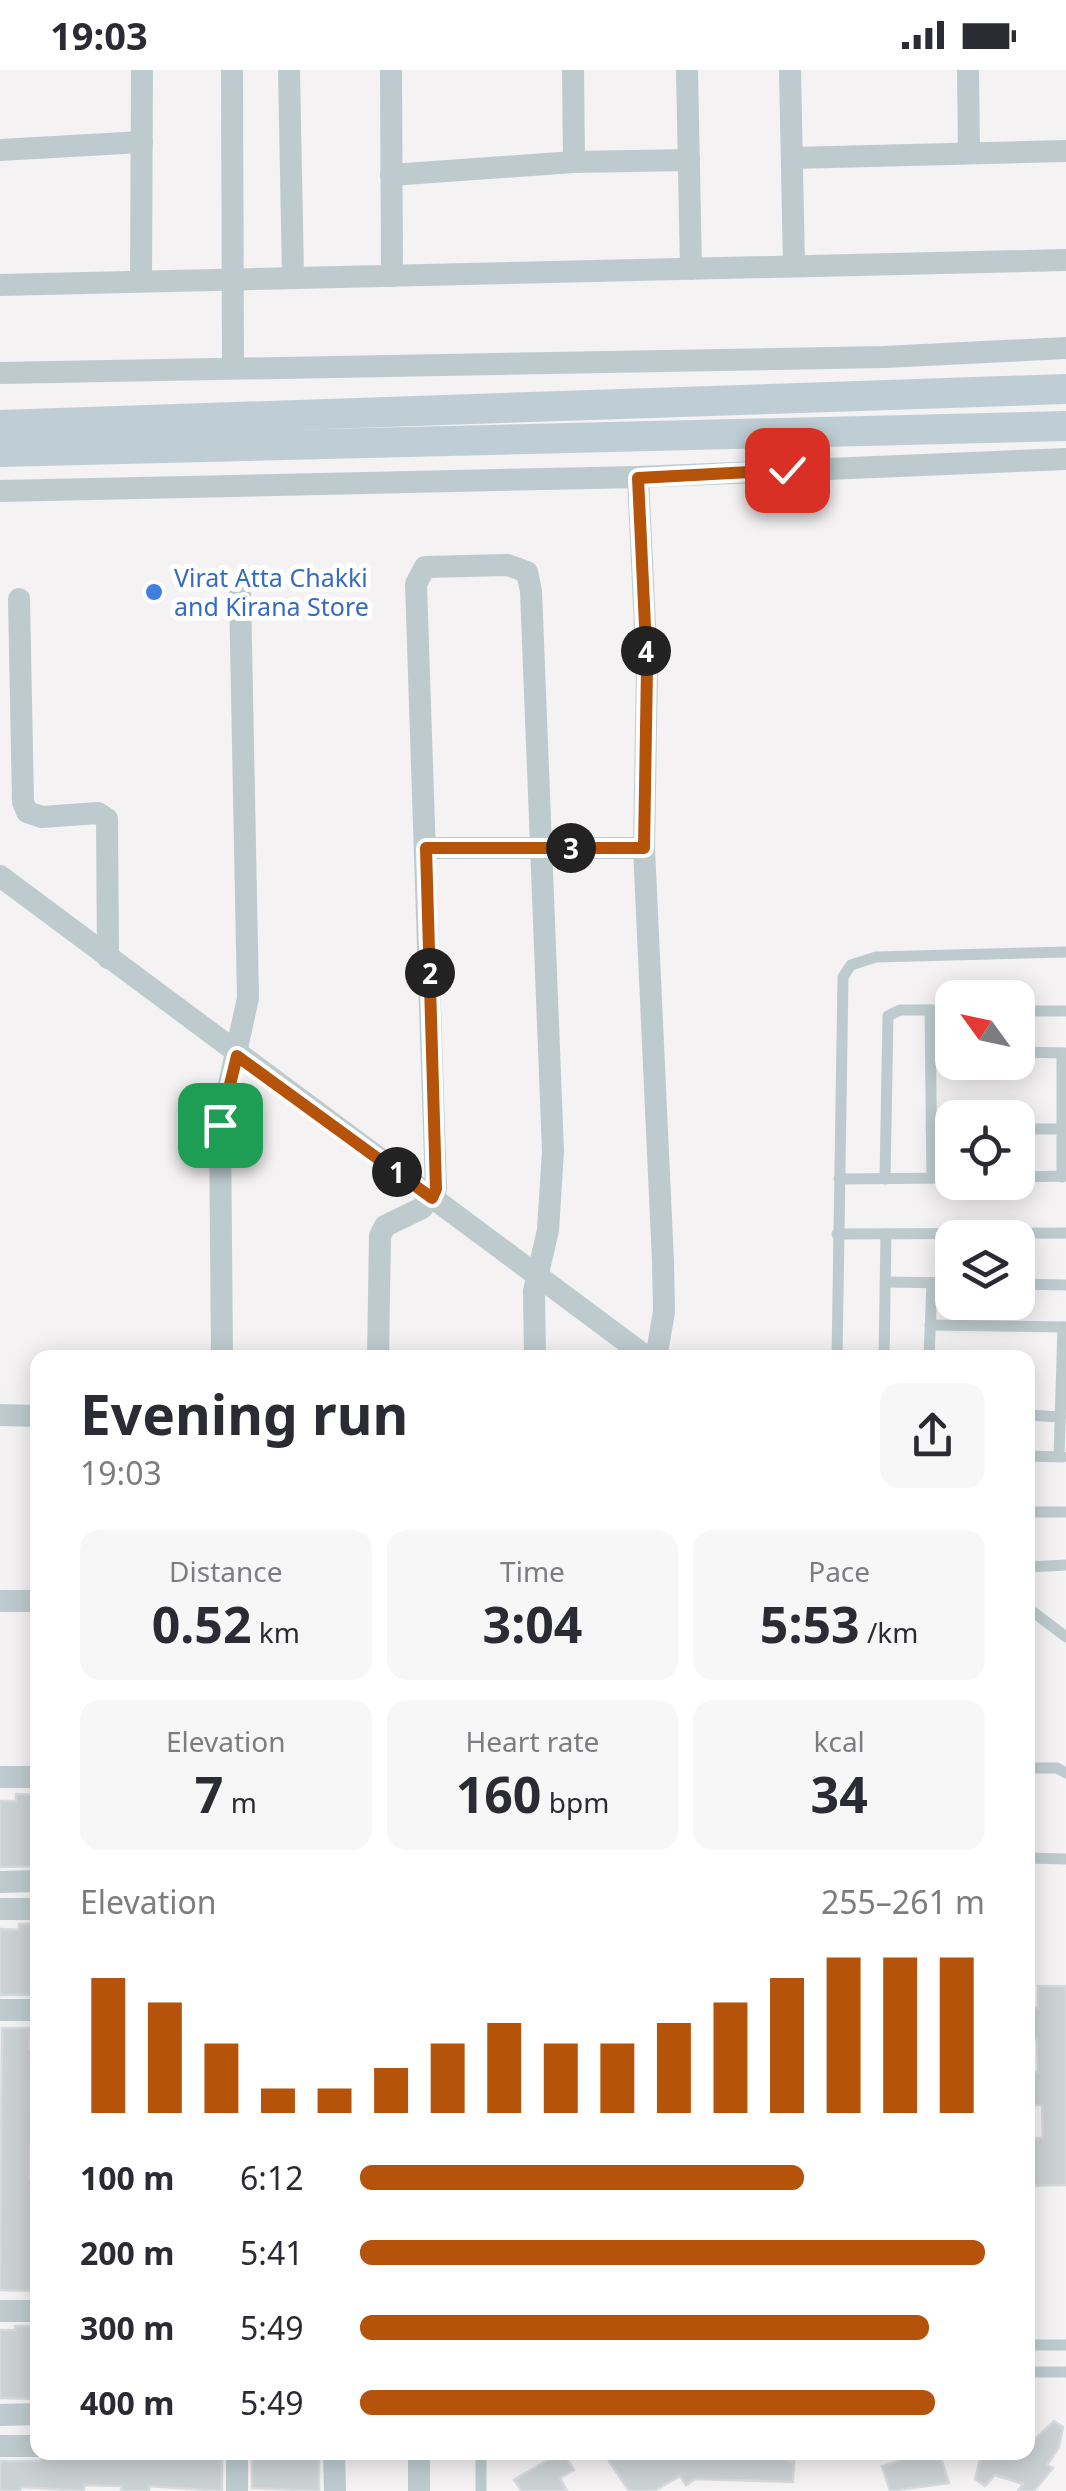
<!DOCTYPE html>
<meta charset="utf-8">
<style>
:root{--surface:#fff;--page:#f7f7f7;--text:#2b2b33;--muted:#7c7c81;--accent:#b45309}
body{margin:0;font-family:"Noto Sans",sans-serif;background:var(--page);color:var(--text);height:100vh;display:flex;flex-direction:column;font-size:38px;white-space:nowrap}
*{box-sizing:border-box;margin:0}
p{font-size:32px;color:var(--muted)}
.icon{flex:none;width:55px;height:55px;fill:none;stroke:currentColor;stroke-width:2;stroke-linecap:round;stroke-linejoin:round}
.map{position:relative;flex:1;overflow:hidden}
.sheet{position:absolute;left:30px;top:1280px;width:1005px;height:1110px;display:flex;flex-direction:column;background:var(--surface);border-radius:20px;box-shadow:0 5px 25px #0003}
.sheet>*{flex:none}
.needle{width:65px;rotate:303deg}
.tools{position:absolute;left:935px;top:910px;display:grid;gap:20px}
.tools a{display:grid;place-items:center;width:100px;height:100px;border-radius:20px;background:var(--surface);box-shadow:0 5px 25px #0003;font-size:50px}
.pin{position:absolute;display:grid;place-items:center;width:85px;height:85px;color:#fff;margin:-42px;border-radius:20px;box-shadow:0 5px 15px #0006}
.km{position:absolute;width:50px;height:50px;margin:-25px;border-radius:50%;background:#222;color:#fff;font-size:28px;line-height:50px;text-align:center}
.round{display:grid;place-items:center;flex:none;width:105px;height:105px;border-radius:20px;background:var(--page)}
.summary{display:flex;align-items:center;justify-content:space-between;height:170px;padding:0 50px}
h1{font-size:55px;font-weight:700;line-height:75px}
.metrics{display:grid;grid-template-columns:repeat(3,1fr);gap:15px;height:170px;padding:10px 50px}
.metrics div{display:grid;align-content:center;border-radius:20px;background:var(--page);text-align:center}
.metrics b{font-size:50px;font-weight:700}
.metrics small{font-size:28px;font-weight:400}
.metrics p{font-size:28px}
.chart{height:280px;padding:20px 50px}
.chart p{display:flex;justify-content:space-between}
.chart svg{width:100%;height:180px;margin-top:10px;stroke:var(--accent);stroke-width:6}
ul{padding:0 50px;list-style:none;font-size:32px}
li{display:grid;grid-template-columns:160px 120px 1fr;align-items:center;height:75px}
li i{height:25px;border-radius:12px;background:var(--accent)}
.status{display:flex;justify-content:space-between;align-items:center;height:70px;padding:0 50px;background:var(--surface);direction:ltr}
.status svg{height:28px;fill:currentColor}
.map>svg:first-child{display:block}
</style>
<div class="status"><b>19:03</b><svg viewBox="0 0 49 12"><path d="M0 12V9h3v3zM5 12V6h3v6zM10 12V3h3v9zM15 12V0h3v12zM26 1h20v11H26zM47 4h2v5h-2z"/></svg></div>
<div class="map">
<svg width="1066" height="2421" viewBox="0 0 1066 2421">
<rect width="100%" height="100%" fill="#f4f2f3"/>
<g fill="#ccd1d4" stroke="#d6dadd" stroke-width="2.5">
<path d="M16,1724L38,1725V1796L0,1797V1731H16Z"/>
<path d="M19,1854H38V1925H0V1859L19,1860Z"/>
<path d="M1038,1916H1066V2115L1028,2116V2068H1043L1042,2035H1028V2002H1038L1037,1969H1028V1938H1038Z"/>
<path d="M2,1958H30L29,1979H38V2008H31V2042H38V2076H30V2109H38L32,2174H38V2204H32V2221L0,2220Z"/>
<path d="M15,2256H38L35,2329L0,2328V2260H15Z"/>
<path d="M1054,2351L1063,2357L1059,2377L1047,2395L1053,2398L1034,2421H1018L1023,2414L995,2405L985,2416L975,2409L982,2382H1028V2376Z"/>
<path d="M222,2382V2421L149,2416V2421H121L122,2416L84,2415V2421L21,2417L20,2421H0V2391H39L51,2383Z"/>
<path d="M252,2382H319V2421L252,2418Z"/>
<path d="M603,2382H674L678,2389L689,2382H788V2391H794L793,2412L695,2409L686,2415L680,2406L654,2421H629Z"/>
<path d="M896,2382H939L949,2413L890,2421L882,2396L899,2391Z"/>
<path d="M558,2384H564L574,2400L560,2408L567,2421H522L514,2410Z"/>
</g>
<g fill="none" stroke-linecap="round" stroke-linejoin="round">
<g stroke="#bdcbcf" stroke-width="11">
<path d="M930,940L932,1108"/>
<path d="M1018,941H1066"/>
<path d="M931,981L952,982"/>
<path d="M1018,982L1066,983"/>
<path d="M931,1058L952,1059"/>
<path d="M1018,1059H1061"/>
<path d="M1018,1107L1066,1106"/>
<path d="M1062,1107V983"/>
<path d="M839,1109L952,1108"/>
<path d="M885,1109L888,946L900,940H952"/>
<path d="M837,1164L1066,1163"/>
<path d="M886,1212L952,1213"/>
<path d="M1018,1214L1066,1215"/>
<path d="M930,1255L1066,1257"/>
<path d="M837,1288L843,907L851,895L876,887L1066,882"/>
<path d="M884,1288L886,1164"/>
<path d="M929,1288L932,1213"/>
<path d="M1028,1345L1060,1347"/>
<path d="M1028,1386L1063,1387"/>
<path d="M1059,1386L1063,1257"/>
<path d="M1028,1442H1066"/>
<path d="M1028,1497L1066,1495"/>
<path d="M1028,1538L1066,1567"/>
<path d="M1028,1698H1057L1066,1703"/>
<path d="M1028,1788L1066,1789"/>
<path d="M1028,2275H1066"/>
<path d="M1028,2302H1066"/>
<path d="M481,2382V2421"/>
</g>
<g stroke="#bdcbcf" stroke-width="22">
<path d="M232,0L233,296"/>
<path d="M289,0L293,206"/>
<path d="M391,0L392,206"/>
<path d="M573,0L574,92"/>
<path d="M687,0L691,199"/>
<path d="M790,0L794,196"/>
<path d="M968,0L969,83"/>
<path d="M0,80L142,72"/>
<path d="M792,88L1066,81"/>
<path d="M391,105L574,92L689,90"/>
<path d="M141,210L142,0"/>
<path d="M0,215L1066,190"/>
<path d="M0,303L884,287L1066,278"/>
<path d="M638,407L647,599L644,778L663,1192L664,1242L656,1288"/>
<path d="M0,421L638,407L1066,389"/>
<path d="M19,529L23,732L27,742L42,747L98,743L107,749L108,888"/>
<path d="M426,778H644"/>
<path d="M0,806L648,1288"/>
<path d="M222,1288L220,1055L248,928L240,523"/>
<path d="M378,1288L380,1166L385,1156L422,1138L436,1119L416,514L425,497L508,495L527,502L531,521L553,1081L548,1160L534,1221L535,1288"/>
<path d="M0,1345L38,1346"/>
<path d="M0,1531H38"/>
<path d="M0,1707H38"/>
<path d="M0,1812L38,1811"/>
<path d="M0,1839H38"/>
<path d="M0,1940H38"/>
<path d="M0,2241H38"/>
<path d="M0,2345L38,2344"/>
<path d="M0,2376H38"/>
<path d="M334,2382L335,2421"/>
<path d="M237,2421V2382"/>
<path d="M419,2421V2382"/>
</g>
<g stroke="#beced4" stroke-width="30">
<path d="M0,355L1066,319"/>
<path d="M0,382L1066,356"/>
</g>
</g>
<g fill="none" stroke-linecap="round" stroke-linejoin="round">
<g stroke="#fff" stroke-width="20">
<path id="route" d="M220,1055L237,986L432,1128L436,1119L426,778H644L647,598L638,408L787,400"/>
</g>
<use href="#route" stroke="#b45309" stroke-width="12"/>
</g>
<circle fill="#3f7fe0" stroke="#fff" stroke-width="4" cx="154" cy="522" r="10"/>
<g text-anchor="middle" stroke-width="10" stroke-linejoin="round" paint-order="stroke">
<g font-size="25" fill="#366cbe" stroke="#fff" text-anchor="start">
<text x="174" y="517">Virat Atta Chakki<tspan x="174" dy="29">and Kirana Store</tspan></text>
</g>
</g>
</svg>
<div class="tools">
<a><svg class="needle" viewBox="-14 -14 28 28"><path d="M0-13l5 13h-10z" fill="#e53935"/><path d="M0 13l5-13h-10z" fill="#7c7c81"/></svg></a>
<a><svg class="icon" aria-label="locate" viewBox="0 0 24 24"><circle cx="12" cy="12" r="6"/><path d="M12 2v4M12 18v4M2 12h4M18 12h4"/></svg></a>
<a><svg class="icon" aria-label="layers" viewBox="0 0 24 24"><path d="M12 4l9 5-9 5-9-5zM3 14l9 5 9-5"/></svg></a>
</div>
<div class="pin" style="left:220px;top:1055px;background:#1e9e55"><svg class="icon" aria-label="arrive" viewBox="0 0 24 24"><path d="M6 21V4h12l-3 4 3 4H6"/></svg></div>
<div class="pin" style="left:787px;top:400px;background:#d93025"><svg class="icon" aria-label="check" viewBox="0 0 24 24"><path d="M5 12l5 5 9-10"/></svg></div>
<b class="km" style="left:397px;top:1102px">1</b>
<b class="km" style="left:430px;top:903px">2</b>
<b class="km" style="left:571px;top:778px">3</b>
<b class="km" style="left:646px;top:581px">4</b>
<section class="sheet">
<div class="summary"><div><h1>Evening run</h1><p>19:03</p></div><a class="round"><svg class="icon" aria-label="share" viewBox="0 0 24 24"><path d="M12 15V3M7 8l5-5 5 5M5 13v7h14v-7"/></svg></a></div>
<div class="metrics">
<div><p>Distance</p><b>0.52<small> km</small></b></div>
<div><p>Time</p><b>3:04</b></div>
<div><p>Pace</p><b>5:53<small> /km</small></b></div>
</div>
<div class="metrics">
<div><p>Elevation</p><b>7<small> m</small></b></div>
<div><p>Heart rate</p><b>160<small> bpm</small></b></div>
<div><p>kcal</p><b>34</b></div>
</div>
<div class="chart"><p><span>Elevation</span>255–261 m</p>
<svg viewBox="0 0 160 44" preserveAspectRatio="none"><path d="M5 44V11M15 44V17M25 44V27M35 44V38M45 44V38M55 44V33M65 44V27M75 44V22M85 44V27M95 44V27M105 44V22M115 44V17M125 44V11M135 44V6M145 44V6M155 44V6"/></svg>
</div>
<ul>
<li><b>100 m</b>6:12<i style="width:71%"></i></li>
<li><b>200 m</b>5:41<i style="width:100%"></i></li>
<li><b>300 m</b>5:49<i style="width:91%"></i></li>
<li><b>400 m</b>5:49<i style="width:92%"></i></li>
</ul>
</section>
</div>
